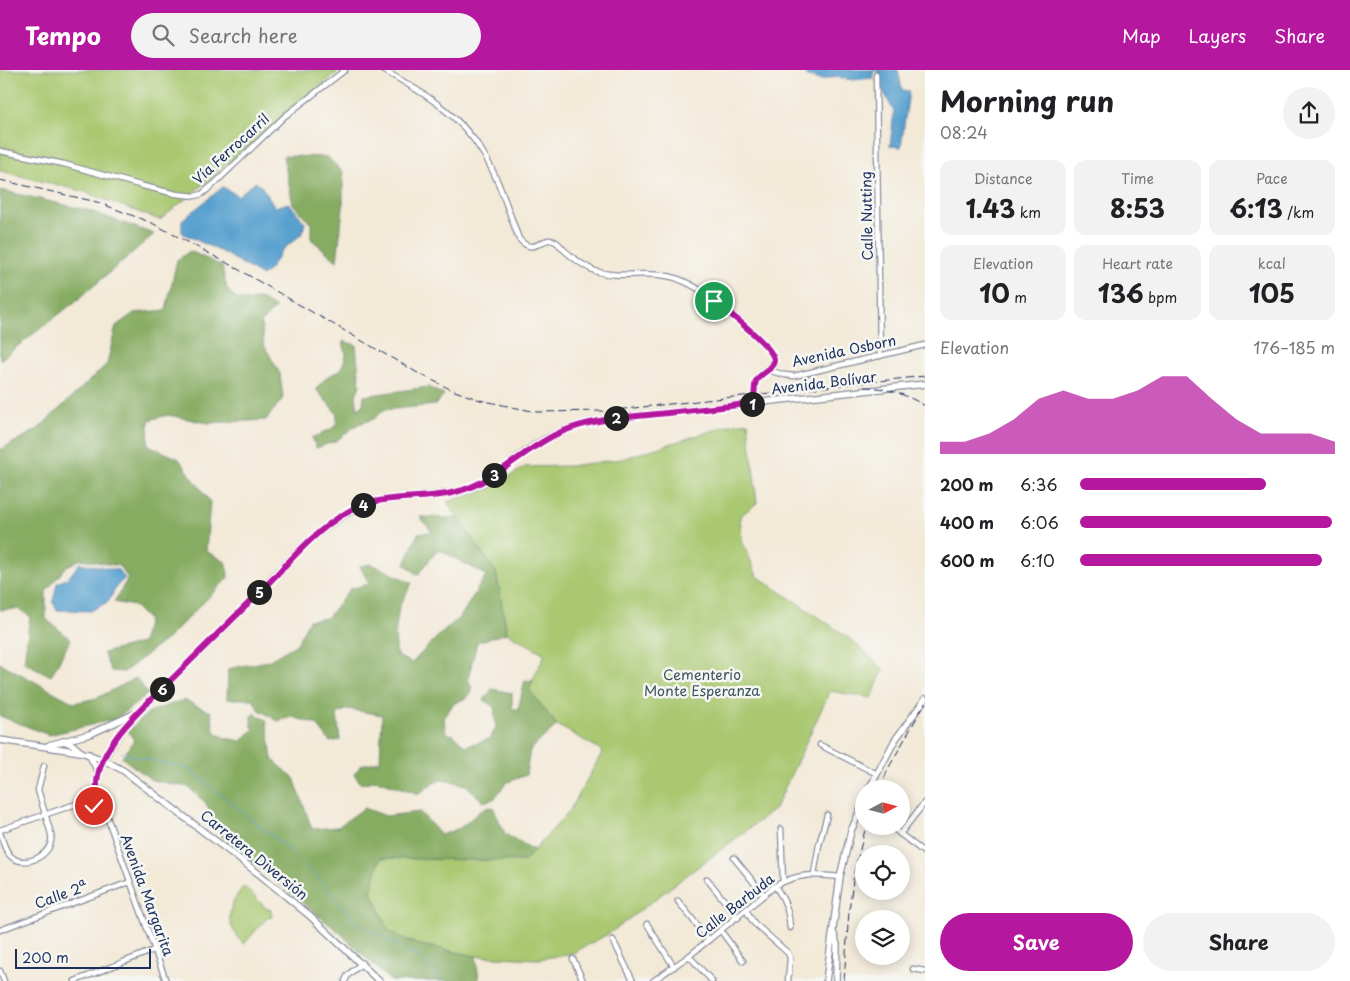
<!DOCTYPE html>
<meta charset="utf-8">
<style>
:root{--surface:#fff;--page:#f2f2f2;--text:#202124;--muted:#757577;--accent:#b5179e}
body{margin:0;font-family:"Playpen Sans",sans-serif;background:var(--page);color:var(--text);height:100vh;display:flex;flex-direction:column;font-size:19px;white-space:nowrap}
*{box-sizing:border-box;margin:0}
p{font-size:16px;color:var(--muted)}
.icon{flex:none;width:28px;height:28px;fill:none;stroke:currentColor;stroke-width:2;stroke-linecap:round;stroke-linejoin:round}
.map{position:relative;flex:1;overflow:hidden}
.side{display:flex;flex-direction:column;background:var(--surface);width:425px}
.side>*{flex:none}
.needle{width:32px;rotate:83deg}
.tools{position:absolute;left:855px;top:710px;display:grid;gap:10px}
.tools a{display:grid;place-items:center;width:55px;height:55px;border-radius:50%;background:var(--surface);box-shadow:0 2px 12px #0003;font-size:25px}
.scale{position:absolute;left:15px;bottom:12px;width:136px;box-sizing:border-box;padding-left:5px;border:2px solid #1b2f5e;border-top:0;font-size:14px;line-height:18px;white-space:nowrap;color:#1b2f5e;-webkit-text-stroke:4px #f6f6f2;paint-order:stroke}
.pin{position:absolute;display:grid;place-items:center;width:42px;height:42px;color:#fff;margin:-21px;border:2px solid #fff;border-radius:50%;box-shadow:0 1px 5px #0007}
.km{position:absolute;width:25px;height:25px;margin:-12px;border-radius:50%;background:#222;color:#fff;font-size:14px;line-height:25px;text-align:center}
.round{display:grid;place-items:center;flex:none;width:52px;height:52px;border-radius:26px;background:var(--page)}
.head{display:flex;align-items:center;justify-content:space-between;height:85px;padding:0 15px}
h1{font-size:28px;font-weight:700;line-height:38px}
.figures{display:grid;grid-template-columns:repeat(3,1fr);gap:8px;height:85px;padding:5px 15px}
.figures div{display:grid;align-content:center;border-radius:12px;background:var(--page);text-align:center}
.figures b{font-size:25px;font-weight:700}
.figures small{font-size:14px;font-weight:400}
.figures p{font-size:14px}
.chart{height:140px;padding:10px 15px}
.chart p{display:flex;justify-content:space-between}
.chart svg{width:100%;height:90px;margin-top:5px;fill:var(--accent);opacity:.7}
.button{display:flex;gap:10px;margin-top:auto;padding:10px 15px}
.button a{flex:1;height:58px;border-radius:30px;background:var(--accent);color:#fff;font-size:20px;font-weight:700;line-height:58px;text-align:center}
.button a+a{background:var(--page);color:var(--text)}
ul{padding:0 15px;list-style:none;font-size:16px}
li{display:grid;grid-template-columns:80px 60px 1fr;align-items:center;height:38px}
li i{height:12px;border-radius:6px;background:var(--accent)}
header{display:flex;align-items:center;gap:30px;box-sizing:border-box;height:70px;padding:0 25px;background:var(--accent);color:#fff}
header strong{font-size:24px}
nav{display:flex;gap:28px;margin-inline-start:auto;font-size:18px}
.search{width:350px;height:45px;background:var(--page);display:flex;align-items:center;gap:12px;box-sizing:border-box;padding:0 18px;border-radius:28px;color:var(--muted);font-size:19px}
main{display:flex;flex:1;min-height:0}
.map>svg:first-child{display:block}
</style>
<header>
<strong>Tempo</strong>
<div class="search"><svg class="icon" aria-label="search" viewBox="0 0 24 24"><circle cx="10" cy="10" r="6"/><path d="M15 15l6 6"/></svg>Search here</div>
<nav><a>Map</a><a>Layers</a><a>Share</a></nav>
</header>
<main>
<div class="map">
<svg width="925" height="911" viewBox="0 0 925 911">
<rect width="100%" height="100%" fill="#f6f6f2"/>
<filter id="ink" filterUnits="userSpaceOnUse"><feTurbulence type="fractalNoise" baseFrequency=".02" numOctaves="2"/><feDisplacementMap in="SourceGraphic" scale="10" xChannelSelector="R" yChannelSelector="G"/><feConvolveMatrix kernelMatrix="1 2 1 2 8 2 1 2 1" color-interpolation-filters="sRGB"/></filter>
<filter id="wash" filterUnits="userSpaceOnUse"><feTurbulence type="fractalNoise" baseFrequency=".0096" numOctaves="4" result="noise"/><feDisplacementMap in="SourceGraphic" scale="20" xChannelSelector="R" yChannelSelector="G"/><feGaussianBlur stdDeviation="1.12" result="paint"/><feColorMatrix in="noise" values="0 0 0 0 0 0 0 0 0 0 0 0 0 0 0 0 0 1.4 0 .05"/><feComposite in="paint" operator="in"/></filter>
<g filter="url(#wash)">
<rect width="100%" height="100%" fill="#f3e9d7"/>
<g fill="#a9c870" stroke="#627c67">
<path d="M0,0H340L160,150L82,121L0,101Z"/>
<path d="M748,352L757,433L740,446L742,470L757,506L848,567L883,599L872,628L830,621L775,739L610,863L573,883L539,889L476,886L416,874L389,861L371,821L380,788L525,791L570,740L603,681L557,655L528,620L545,584L507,563L496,502L447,432L487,420L525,397L570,396L622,389L730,355Z"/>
<path d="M244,816L266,838L271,840L272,847L267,848L244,874C223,853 227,837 244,816Z"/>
</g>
<g fill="#86ac62" stroke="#506e60">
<path d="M283,86L327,87L343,102V138L337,191L311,169V154L293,134Z"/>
<path d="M0,120L87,140L154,164L81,227L0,290Z"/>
<path d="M190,181L222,196L227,219L238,230L261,229L276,238L261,253L264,275L280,304L283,328L266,350L208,353L168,345L149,350L148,375L179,389L210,432L206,481L227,493L228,508L169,567L124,602L111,601L103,583L142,573L148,550L134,536L114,532L128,508L119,496L81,489L67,496L46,521V549L71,569L51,606L24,592L30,546L18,539L0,540V380L38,359L107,294L116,256L134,243L166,240L177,190Z"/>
<path d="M343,271L356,275L360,315L356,325L358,340L363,334L364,326L428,317L444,325L435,335L384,340L374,349L358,354L336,371L316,378L312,367L321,366V363L330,360L336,355L337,344L316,319L328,306L341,300L346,285Z"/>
<path d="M420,447L457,448L496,502L507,563L477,572L468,609L472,618L468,627L453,634L444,649L446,663L454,665L465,676L490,669L496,657L494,637L484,630L492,619L512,623V638L518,640L525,610L533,611L529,620L557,655L530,680L526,705L506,713L494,729L483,732L466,715L443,709L430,715L419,724L377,710L361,714L354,704L361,695L380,691L382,645L347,639L337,644L340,670L330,672L317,654L292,647L278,651L258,639L253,629H227L228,599L268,591L297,574L309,550L327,548L350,519L369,514L360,496L372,494L412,513L399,537L395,565L397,586L412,593L435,569L461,546L486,505L438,479L418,505L405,494L418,463L432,462Z"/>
<path d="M0,593L74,633L97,628L136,608L148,624L116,649L49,665L0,646Z"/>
<path d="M184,630L211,642L214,661L225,668L241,671L254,659L252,657L251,646L254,643L266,650L269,665L272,689L294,708L312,759L338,757L364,738L386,746L420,742L441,765L460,758L484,738L493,737L505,764L534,780L525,791L380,788L371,821L389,861L416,874L476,886L479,911H391L340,863L223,768L206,733L188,717L152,710L122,688L134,670L128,661L149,642Z"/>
</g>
<g fill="#59a1cf" stroke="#3a6896">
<path d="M804,0H898L902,20L909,21L901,77L890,76L894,42L879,13V1H873V8L853,10L836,7L821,10L807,7Z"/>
<path d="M255,112L262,117L275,137L289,133L305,153L302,164L282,180L270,199L262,206L226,184L182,163V150L223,117L238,126Z"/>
<path d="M80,493L118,500L125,508L116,517L109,531L91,541L57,540L53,532L57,513L68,508Z"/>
</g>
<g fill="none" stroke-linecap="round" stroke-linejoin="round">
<path stroke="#59a1cf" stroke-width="1" d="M122,683L189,699L288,779L320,810L355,852L418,886L444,911"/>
</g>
</g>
<g filter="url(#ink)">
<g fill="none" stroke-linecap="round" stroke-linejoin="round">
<g stroke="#878c9a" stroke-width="7">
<g id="minor">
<path d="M383,0C421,21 460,44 483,83C499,109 508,140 519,169C536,188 542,163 556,172C559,174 562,178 564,180C574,189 583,196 595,201C619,209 643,201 667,206C680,208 694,216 705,223C717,231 772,276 773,288C775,300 760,302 756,311C754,317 755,327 753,333"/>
<path d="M876,5L880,286"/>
<path d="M0,81L64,94L143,116L176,124L195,126L202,124L214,114L285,46L345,0"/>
<path d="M768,300L785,305L794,306L925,275"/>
<path d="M820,675L877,704"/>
<path d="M104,690L98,702L97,719L166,911"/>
<path d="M82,732L94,736L105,744"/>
<path d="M890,756L925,783"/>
<path d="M781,759L783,812"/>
<path d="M0,760L82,732L97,719"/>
<path d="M0,763C3,771 5,783 13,788C27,798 55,784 51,764L38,720L44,696"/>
<path d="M900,764L925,732"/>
<path d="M734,788L764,825"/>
<path d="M814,804L819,775L827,745"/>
<path d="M707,809L738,848"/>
<path d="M775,816C785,830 789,841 790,858"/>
<path d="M678,831L709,870"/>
<path d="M746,840L754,853L788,883L790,888L788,911"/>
<path d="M647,854L674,897"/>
<path d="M0,860L130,812"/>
<path d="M721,861L743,891"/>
<path d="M613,870L633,911"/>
<path d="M689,886L712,911"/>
<path d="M573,889L583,911"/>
<path d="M913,899L925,901"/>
<path d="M0,901L4,911"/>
<path d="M75,911L154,880"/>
<path d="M345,911L348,905L362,893"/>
<path d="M653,911L689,886L775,816C798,803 815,804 840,807"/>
</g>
</g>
<g stroke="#878c9a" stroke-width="8">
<g id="major">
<path d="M0,670L81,682L104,690L124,701L259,804L311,847L379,911"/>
<path d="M64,671L73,675L81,682"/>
<path d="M49,675L90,664L134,644"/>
<path d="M89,684L98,702"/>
<path d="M104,690C121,656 143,638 169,612C192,590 214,568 237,545C271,511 313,457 358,438C396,421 441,433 480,414C497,405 513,390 529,379C553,362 581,353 610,349L925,314"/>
<path d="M869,719L895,670L925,629"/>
<path d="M834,864L837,875L836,911"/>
<path d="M826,911L840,807L851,761L864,731"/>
</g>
</g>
<use href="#minor" stroke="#fff" stroke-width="4.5"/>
<use href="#major" stroke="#fff" stroke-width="5.5"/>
<g stroke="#1b2f5e" stroke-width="1" stroke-dasharray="8 4" stroke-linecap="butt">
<path d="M0,110L97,132L152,153L227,193L416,302L452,320L480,330L512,337L537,342L606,341L925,306"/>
<path d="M864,317C885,317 908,325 925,336"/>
<path d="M880,719L888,699L925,633"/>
<path d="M844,911L849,841L854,803L866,756"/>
</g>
</g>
</g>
<g fill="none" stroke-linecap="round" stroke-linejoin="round" filter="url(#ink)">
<g stroke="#fff" stroke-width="10">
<path id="route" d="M94,736L82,732L97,719C94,677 148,633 175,606C204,577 233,549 262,520C289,492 315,460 349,441C382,423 421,431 456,422C496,412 524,378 561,362C589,350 619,348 648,345C683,341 718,338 753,333C755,327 754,316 756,311C760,303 773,300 774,291C775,277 726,241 714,231"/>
</g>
<use href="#route" stroke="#b5179e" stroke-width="6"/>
</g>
<g text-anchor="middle" stroke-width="5" stroke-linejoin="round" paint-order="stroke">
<g font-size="14" fill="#1b2f5e" stroke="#f6f6f2">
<text transform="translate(231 79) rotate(-42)" y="5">Vía Ferrocarril</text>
<text transform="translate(867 146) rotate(-91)" y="5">Calle Nutting</text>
<text transform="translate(844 281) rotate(-12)" y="5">Avenida Osborn</text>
<text transform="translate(824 313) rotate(-7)" y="5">Avenida Bolívar</text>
<text transform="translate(254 785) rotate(39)" y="5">Carretera Diversión</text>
<text transform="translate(61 825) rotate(-20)" y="5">Calle 2ª</text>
<text transform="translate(147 825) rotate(70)" y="5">Avenida Margarita</text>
<text transform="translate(735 836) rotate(-38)" y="5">Calle Barbuda</text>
</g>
<g font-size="14" fill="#3e5562" stroke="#f6f6f2">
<text x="702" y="610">Cementerio<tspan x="702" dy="16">Monte Esperanza</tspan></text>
</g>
</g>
</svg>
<div class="tools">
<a><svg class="needle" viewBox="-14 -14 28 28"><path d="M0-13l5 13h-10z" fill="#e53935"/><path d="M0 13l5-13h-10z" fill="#757577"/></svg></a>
<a><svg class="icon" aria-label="locate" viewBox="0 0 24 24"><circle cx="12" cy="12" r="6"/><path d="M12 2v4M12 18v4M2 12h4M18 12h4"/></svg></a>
<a><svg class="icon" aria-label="layers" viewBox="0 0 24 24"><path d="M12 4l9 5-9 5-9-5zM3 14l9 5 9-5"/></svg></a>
</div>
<div class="scale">200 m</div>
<div class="pin" style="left:714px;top:231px;background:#1e9e55"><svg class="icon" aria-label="arrive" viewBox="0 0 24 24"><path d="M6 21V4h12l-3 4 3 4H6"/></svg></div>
<div class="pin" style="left:94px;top:736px;background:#d93025"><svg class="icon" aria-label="check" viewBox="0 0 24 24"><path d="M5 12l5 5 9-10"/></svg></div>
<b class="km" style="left:752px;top:334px">1</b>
<b class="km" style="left:616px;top:348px">2</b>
<b class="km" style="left:494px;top:405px">3</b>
<b class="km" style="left:363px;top:435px">4</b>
<b class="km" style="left:259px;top:522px">5</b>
<b class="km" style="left:162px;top:619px">6</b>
</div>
<section class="side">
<div class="head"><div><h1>Morning run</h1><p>08:24</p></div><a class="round"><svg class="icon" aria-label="share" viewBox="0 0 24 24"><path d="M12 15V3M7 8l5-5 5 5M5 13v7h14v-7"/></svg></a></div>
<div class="figures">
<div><p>Distance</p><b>1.43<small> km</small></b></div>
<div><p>Time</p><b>8:53</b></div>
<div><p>Pace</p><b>6:13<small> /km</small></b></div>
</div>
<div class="figures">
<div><p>Elevation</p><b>10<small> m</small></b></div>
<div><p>Heart rate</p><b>136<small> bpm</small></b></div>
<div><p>kcal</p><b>105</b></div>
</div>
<div class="chart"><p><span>Elevation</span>176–185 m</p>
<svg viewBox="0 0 160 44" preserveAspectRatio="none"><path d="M0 44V38L10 38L20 34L30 27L40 17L50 13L60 17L70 17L80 13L90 6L100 6L110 17L120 27L130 34L140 34L150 34L160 38V44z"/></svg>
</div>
<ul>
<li><b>200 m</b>6:36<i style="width:73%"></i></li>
<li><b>400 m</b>6:06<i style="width:99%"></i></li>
<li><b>600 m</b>6:10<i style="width:95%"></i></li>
</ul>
<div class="button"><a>Save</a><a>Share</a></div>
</section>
</main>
